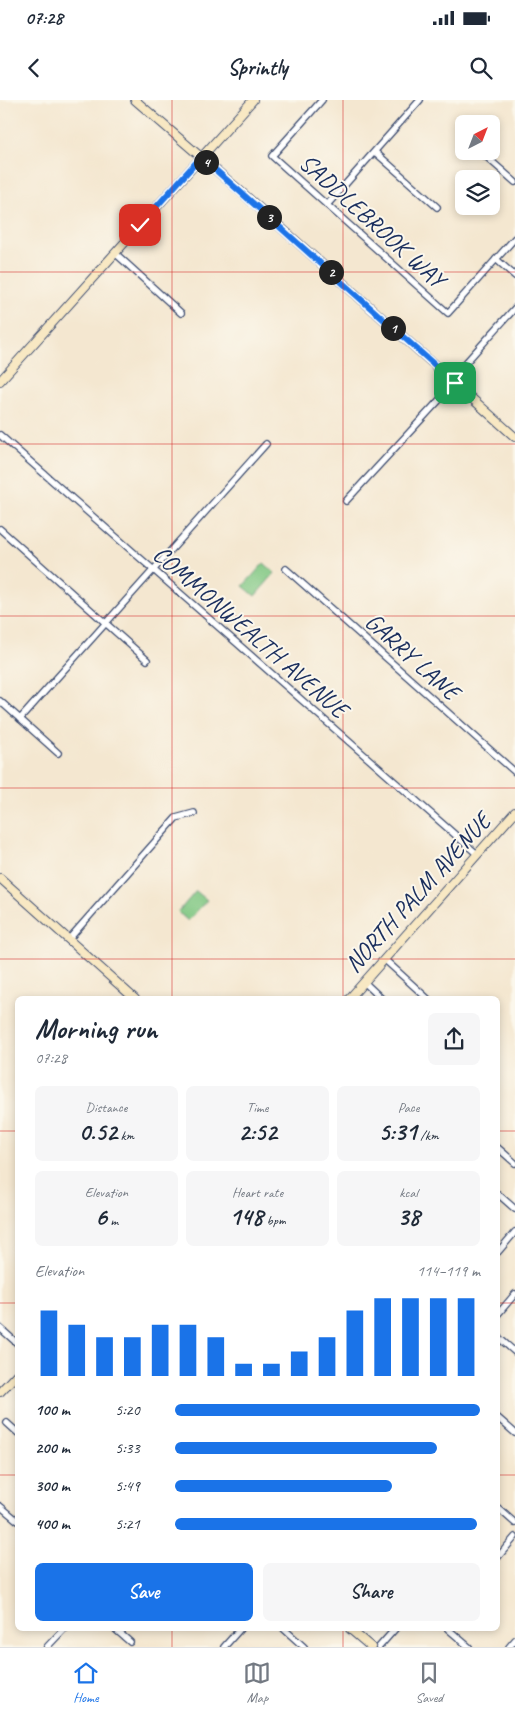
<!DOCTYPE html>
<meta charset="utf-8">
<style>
:root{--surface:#fff;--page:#f6f6f7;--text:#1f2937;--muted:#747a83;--line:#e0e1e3;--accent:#1a73e8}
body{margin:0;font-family:Caveat,sans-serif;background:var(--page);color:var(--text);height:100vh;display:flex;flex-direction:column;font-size:19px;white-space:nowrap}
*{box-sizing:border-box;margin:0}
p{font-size:16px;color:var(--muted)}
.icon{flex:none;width:28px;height:28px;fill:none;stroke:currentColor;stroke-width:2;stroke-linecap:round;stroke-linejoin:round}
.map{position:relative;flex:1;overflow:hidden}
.panel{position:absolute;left:15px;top:896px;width:485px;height:635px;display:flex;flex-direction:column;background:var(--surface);border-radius:8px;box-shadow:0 2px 8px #0003}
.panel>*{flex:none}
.needle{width:32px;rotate:42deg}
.buttons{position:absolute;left:455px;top:15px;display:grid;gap:10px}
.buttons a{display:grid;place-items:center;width:45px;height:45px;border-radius:8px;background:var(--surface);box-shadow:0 2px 8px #0003;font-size:25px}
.pin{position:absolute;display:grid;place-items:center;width:42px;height:42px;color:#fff;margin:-21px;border-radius:10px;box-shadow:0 2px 8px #0006}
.km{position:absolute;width:25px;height:25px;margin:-12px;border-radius:50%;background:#222;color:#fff;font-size:14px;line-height:25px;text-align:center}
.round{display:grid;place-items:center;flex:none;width:52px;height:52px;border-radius:8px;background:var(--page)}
.overview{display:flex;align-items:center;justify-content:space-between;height:85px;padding:0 20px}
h1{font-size:28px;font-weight:700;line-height:38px}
.figures{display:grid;grid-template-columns:repeat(3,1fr);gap:8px;height:85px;padding:5px 20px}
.figures div{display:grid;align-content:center;border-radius:8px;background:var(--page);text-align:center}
.figures b{font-size:25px;font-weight:700}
.figures small{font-size:14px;font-weight:400}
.figures p{font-size:14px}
.chart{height:140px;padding:10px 20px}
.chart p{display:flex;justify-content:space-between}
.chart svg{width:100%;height:90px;margin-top:5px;stroke:var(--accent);stroke-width:6}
.cta{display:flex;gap:10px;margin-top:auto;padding:10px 20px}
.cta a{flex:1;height:58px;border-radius:8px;background:var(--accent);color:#fff;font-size:20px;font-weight:700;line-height:58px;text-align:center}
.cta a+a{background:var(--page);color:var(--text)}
ul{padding:0 20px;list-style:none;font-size:16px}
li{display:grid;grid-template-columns:80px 60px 1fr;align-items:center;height:38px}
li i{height:12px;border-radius:6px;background:var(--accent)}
.status{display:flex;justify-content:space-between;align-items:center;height:35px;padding:0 25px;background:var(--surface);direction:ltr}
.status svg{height:14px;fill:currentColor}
header{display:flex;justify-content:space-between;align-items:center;height:65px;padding:0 20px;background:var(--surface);font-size:22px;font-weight:700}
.tab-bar{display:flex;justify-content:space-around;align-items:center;height:70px;border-top:1px solid var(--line);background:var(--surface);font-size:14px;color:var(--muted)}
.tab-bar a{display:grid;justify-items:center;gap:2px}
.tab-bar .active{color:var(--accent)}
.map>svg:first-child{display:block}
</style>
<div class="status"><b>07:28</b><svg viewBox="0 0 49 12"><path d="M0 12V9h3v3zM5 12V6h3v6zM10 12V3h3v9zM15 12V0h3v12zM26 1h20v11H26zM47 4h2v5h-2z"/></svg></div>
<header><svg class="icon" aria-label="back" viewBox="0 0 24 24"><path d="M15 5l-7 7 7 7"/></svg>Sprintly<svg class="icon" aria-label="search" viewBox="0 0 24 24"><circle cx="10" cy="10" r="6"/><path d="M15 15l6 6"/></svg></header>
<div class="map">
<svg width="515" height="1547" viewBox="0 0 515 1547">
<rect width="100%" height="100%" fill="#fbf7ec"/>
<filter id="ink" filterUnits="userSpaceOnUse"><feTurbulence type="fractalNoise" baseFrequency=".02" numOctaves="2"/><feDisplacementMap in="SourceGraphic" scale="10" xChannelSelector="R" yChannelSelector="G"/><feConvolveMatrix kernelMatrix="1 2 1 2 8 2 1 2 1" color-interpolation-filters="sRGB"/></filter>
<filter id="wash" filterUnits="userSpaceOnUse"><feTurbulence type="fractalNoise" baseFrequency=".0096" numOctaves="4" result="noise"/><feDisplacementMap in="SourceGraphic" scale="20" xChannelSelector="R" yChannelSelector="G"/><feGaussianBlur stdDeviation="1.12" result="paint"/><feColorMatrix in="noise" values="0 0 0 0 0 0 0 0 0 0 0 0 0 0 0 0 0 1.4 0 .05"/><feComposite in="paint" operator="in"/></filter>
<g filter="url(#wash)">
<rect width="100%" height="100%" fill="#f4e7d0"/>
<g fill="#82c884" stroke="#4e7c71">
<path d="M264,463L275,473L255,496L243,486Z"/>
<path d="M196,791L207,800L188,821L178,812Z"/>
</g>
</g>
<g filter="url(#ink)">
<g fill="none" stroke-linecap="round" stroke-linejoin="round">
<g stroke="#3c4b6f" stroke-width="8">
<g id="street">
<path d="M322,0L272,56L448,213L515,138"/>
<path d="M375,52L437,107"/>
<path d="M481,52L515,82"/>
<path d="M327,105L420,0"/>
<path d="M115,153L181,213"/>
<path d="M496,159L515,176"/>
<path d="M451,279L515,208"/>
<path d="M0,335L477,754"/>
<path d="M346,401L455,283"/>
<path d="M0,429L147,560"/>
<path d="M286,469L515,672"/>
<path d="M0,601L58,653"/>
<path d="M20,619L266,344"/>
<path d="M69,839L176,718L194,713"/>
<path d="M384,859L428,899"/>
<path d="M364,882L382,899"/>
<path d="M498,1048L515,1063"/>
<path d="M498,1094L515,1109"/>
<path d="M498,1152L515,1132"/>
<path d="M498,1214L515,1194"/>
<path d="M0,1228L18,1244"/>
<path d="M498,1237L515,1252"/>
<path d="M498,1318L515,1333"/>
<path d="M7,1323L18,1333"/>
<path d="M0,1406L18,1421"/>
<path d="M498,1408L515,1423"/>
<path d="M498,1457L515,1437"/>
<path d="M115,1529L130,1542"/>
<path d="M284,1529L304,1547"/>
<path d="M448,1529L469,1547"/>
<path d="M47,1547L64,1529"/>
<path d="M224,1547L240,1529"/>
<path d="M379,1547L395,1529"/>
<path d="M509,1547L515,1540"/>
</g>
</g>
<g stroke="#3c4b6f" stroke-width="10">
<g id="secondary">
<path d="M135,0L238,89L515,337"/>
<path d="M0,281L253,0"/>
<path d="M0,778L135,899"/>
<path d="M349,899L515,712"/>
<path d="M0,1292L18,1273"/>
<path d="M350,1529L371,1547"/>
</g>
</g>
<use href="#street" stroke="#fff" stroke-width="5.5"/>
<use href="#secondary" stroke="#f8e8c3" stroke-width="8"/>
</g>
</g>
<g fill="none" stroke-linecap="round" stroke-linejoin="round" filter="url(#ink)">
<g stroke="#fff" stroke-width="10">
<path id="route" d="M140,125L201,57L455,283"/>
</g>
<use href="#route" stroke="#1a73e8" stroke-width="6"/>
</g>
<path fill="none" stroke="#d62828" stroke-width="1" stroke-opacity="0.55" d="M172,0V899M343,0V899M0,172H515M0,344H515M0,516H515M0,688H515M0,859H515M0,1031H18M498,1031H515M0,1203H18M498,1203H515M0,1375H18M498,1375H515M172,1529V1547M343,1529V1547"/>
<g text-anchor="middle" stroke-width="4" stroke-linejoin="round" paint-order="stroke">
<g font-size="25" fill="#1b2f5e" stroke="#fbf7ec">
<text transform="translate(373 120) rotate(42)" y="9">SADDLEBROOK WAY</text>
<text transform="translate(251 531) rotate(41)" y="9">COMMONWEALTH AVENUE</text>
<text transform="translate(413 556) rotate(42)" y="9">GARRY LANE</text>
<text transform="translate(417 792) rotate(-48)" y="9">NORTH PALM AVENUE</text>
</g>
</g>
</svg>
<div class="buttons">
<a><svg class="needle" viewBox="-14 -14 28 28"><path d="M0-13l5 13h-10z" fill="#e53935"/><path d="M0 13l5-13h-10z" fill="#747a83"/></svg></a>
<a><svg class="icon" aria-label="layers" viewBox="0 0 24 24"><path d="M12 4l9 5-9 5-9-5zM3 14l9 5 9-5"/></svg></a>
</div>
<div class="pin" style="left:455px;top:283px;background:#1e9e55"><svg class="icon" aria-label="arrive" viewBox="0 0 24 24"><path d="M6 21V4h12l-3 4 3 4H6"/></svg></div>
<div class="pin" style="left:140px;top:125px;background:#d93025"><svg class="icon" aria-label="check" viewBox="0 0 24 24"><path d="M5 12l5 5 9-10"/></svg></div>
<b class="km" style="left:393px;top:228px">1</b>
<b class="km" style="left:331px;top:172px">2</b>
<b class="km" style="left:269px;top:117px">3</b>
<b class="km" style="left:206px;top:62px">4</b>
<section class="panel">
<div class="overview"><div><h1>Morning run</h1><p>07:28</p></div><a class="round"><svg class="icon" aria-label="share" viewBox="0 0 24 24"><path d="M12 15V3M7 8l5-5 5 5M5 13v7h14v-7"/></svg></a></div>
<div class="figures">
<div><p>Distance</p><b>0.52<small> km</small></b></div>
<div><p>Time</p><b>2:52</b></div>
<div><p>Pace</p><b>5:31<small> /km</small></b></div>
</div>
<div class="figures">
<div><p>Elevation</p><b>6<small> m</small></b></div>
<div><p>Heart rate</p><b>148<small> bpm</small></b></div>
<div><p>kcal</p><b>38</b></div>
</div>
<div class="chart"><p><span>Elevation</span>114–119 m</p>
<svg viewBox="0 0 160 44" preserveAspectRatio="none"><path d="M5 44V12M15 44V19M25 44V25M35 44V25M45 44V19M55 44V19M65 44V25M75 44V38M85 44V38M95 44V32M105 44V25M115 44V12M125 44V6M135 44V6M145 44V6M155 44V6"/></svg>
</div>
<ul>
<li><b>100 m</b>5:20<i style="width:100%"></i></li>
<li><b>200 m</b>5:33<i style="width:86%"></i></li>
<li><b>300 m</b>5:49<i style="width:71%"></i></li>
<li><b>400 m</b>5:21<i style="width:99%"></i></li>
</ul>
<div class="cta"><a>Save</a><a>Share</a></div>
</section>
</div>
<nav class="tab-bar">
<a class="active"><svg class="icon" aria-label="home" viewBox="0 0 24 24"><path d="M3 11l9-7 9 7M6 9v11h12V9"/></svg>Home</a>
<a><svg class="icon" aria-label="map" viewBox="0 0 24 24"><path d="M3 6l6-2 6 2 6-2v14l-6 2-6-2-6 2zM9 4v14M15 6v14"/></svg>Map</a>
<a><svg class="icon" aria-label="saved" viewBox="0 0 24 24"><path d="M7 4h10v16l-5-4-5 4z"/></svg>Saved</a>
</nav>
